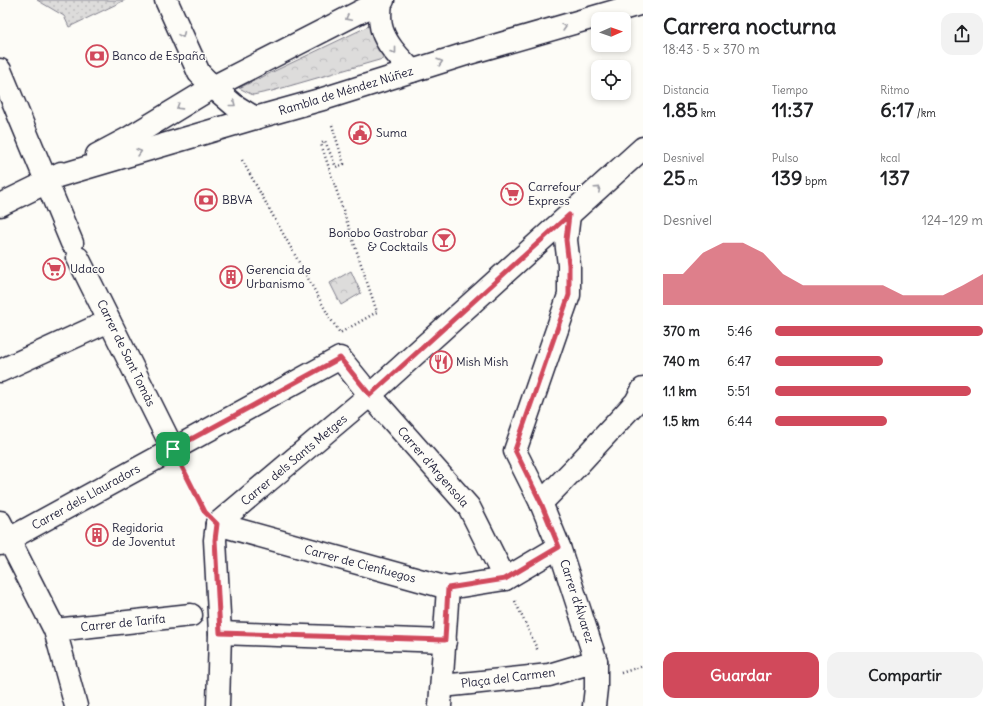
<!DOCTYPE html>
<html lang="es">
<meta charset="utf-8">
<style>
:root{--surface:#fff;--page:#f2f2f2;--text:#202124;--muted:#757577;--accent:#d1495b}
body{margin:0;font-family:Delius,sans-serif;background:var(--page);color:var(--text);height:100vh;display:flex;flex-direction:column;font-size:15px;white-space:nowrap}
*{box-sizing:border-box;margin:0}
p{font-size:13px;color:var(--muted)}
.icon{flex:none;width:22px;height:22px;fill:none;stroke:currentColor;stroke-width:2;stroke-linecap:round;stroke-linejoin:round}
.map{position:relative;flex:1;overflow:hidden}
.drawer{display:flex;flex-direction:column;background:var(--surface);width:360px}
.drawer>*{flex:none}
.needle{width:26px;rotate:88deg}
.controls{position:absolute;left:591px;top:12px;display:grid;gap:8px}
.controls a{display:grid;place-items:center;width:40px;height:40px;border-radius:8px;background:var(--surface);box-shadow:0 2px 6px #0003;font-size:20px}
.pin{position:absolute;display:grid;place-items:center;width:34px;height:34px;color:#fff;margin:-17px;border-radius:8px;box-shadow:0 2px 6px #0006}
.round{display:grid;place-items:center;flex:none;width:42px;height:42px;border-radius:12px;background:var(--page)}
.summary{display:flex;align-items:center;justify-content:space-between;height:68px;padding:0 20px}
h1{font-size:22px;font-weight:800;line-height:30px}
.stats{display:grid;grid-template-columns:repeat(3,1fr);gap:6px;height:68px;padding:4px 20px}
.stats div{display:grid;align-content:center}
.stats b{font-size:20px;font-weight:800}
.stats small{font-size:11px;font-weight:400}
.stats p{font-size:11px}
.chart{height:112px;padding:8px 20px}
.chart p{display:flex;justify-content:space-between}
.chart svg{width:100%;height:72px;margin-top:4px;fill:var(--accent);opacity:.7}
.button{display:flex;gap:8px;margin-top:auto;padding:8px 20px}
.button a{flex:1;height:46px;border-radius:12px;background:var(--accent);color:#fff;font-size:16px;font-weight:800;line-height:46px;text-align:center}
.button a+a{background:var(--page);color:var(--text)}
ul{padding:0 20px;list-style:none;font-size:13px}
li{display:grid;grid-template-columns:64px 48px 1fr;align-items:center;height:30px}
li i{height:10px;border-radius:5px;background:var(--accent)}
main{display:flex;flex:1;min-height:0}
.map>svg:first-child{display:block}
</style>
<main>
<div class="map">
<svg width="643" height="706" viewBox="0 0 643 706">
<defs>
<pattern id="forest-crowns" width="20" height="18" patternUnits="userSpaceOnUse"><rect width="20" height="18" fill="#dddcdb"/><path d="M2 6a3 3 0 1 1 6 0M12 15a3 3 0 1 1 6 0" fill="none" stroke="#bdbcbd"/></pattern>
<pattern id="garden-dots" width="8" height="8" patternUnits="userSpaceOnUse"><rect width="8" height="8" fill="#dddcdb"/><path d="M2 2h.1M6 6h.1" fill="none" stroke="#bdbcbd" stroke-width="1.8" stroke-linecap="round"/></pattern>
</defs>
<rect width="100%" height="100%" fill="#fdfcf7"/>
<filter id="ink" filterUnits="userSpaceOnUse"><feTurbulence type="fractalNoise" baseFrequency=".025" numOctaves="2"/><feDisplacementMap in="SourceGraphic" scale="8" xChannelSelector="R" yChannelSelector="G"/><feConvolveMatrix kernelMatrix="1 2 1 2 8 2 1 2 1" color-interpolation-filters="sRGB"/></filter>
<g filter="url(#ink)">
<g fill="url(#forest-crowns)" stroke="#807f8b">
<path d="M371,25L386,58L272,91L253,95L239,88Z"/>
<path d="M351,271L361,293L341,305L330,283Z"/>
</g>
<path fill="url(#garden-dots)" stroke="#807f8b" d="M37,0H125L69,27L64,16Z"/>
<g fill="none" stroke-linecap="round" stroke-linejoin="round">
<g stroke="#22223b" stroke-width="25">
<g id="street">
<path d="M166,0L199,73L213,87L234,105L255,118"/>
<path d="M381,1C380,10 379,21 382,30C387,46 401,59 412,71"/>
<path d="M0,70L72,243"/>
<path d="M97,155L129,138L213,87L383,0"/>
<path d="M48,179L255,118L323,99L466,54L643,3"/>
<path d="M0,205L47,182L48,179L61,173"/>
<path d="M569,215L566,240L569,265V295L515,451L541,503L559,547L596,661V688L594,706"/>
<path d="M78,258L173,449"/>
<path d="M0,371L109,321"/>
<path d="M541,503L576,467L636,402L643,389"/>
<path d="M0,522L55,630L76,706"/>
<path d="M217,524L370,395L643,148"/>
<path d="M217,524L448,588L505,579L559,547"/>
<path d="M217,524L215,540L220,633L218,706"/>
<path d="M0,544L340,358L370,395L469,507L505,579"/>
<path d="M55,630L191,615"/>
<path d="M220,633L445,641"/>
<path d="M442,686L549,675L596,661"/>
<path d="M440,706L448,588"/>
</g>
</g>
<g stroke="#22223b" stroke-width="2.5" stroke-dasharray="1 3" stroke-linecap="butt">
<path d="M242,160L330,318L340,333L377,312L321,144L325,141L336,167L344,164L332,125"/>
<path d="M184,471L202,506"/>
<path d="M515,601L538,651"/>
<path d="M621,673L643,666"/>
</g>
<use href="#street" stroke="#fdfcf7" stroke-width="22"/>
</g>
<defs><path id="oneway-chevron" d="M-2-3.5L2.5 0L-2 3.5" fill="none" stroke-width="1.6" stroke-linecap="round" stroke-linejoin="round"/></defs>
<g stroke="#9a9aa2">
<use href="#oneway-chevron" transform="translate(348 18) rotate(153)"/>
<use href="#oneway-chevron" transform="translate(564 27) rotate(-16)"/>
<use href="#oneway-chevron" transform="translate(182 35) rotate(66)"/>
<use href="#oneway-chevron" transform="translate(394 51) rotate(52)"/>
<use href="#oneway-chevron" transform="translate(440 62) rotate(-17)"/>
<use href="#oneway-chevron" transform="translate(233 104) rotate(38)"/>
<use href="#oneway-chevron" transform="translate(179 107) rotate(148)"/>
<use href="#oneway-chevron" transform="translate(139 152) rotate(-16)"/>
<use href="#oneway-chevron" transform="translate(598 189) rotate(-42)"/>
</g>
</g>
<g fill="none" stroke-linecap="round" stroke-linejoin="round" filter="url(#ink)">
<g stroke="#fff" stroke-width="8">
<path id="route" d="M569,215L566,240L569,265V295L515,450L541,503L559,547L505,579L448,588L445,640L220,633L215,540L217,524L205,512L173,449L340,358L370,395Z"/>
</g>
<use href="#route" stroke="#d1495b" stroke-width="5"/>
</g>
<defs>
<g id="bank-ring" transform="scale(1.15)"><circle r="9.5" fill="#fdfcf7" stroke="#d1495b" stroke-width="1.5"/><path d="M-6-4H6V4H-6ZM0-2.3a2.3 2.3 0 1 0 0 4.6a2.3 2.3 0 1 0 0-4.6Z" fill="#d1495b"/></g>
<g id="civic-ring" transform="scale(1.15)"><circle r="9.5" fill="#fdfcf7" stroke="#d1495b" stroke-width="1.5"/><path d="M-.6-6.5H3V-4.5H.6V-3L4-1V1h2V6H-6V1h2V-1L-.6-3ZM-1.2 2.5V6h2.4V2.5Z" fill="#d1495b"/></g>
<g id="supermarket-ring" transform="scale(1.15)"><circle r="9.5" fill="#fdfcf7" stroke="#d1495b" stroke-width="1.5"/><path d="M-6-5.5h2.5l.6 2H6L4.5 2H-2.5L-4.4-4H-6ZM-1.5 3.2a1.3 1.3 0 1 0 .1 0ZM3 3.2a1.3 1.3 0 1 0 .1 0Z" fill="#d1495b"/></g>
<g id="bar-ring" transform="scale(1.15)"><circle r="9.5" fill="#fdfcf7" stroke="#d1495b" stroke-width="1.5"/><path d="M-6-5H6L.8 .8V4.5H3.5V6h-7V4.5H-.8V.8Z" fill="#d1495b"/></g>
<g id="building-ring" transform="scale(1.15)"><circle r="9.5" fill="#fdfcf7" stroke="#d1495b" stroke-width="1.5"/><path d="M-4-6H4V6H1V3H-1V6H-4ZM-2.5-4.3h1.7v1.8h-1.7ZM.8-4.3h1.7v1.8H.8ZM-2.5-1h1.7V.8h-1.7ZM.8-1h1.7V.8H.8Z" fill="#d1495b"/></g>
<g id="restaurant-ring" transform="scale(1.15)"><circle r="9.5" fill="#fdfcf7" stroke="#d1495b" stroke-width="1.5"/><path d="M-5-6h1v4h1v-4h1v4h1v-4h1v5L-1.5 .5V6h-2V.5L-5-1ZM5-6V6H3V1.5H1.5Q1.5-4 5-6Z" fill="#d1495b"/></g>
</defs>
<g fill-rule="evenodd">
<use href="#bank-ring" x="97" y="56"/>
<use href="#civic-ring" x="360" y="133"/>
<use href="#supermarket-ring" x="512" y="194"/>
<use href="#bank-ring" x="206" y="200"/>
<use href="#bar-ring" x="444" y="240"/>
<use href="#supermarket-ring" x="54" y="269"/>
<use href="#building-ring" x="231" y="277"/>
<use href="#restaurant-ring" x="441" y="362"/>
<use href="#building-ring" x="97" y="535"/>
</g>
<g text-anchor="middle" stroke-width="3" stroke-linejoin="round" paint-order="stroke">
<g font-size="12" fill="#22223b" stroke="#fdfcf7" text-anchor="start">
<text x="112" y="60">Banco de España</text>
<text x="376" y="137">Suma</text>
<text x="528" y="191">Carrefour<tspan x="528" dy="14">Express</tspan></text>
<text x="222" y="204">BBVA</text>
<text x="428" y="237" text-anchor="end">Bonobo Gastrobar<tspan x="428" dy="14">&amp; Cocktails</tspan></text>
<text x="70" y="273">Udaco</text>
<text x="246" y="274">Gerencia de<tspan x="246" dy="14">Urbanismo</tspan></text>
<text x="456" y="366">Mish Mish</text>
<text x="112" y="532">Regidoria<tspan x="112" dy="14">de Joventut</tspan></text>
</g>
<g font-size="12" fill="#22223b" stroke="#fdfcf7">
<text transform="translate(346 91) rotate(-17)" y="4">Rambla de Méndez Núñez</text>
<text transform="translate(126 353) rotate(64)" y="4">Carrer de Sant Tomàs</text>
<text transform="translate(294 460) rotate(-40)" y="4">Carrer dels Sants Metges</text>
<text transform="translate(433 467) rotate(49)" y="4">Carrer d'Argensola</text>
<text transform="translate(86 497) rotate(-29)" y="4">Carrer dels Llauradors</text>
<text transform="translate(360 564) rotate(15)" y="4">Carrer de Cienfuegos</text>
<text transform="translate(577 601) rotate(72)" y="4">Carrer d'Álvarez</text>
<text transform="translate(123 623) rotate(-6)" y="4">Carrer de Tarifa</text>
<text transform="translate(508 678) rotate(-7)" y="4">Plaça del Carmen</text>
</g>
</g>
</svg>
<div class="controls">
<a><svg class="needle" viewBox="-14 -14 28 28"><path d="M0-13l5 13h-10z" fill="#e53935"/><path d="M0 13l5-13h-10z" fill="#757577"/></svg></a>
<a><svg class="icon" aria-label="locate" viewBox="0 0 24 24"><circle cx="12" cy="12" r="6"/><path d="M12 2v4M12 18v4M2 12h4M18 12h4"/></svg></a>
</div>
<div class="pin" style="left:173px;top:449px;background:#1e9e55"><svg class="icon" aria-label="arrive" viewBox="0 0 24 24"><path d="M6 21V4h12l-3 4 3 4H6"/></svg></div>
</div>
<section class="drawer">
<div class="summary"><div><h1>Carrera nocturna</h1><p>18:43 · 5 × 370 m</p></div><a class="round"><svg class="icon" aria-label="share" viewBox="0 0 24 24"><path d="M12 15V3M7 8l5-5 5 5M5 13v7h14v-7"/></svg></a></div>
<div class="stats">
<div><p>Distancia</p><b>1.85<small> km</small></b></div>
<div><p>Tiempo</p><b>11:37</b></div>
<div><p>Ritmo</p><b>6:17<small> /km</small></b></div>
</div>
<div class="stats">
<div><p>Desnivel</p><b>25<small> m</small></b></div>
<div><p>Pulso</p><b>139<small> bpm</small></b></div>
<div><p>kcal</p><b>137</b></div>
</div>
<div class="chart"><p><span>Desnivel</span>124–129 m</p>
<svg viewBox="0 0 160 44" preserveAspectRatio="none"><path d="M0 44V25L10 25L20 12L30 6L40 6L50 12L60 25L70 32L80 32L90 32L100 32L110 32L120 38L130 38L140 38L150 32L160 25V44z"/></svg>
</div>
<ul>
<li><b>370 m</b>5:46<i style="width:100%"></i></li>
<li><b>740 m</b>6:47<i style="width:52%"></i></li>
<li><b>1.1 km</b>5:51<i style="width:94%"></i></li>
<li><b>1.5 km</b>6:44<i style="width:54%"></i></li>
</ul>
<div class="button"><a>Guardar</a><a>Compartir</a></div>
</section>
</main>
